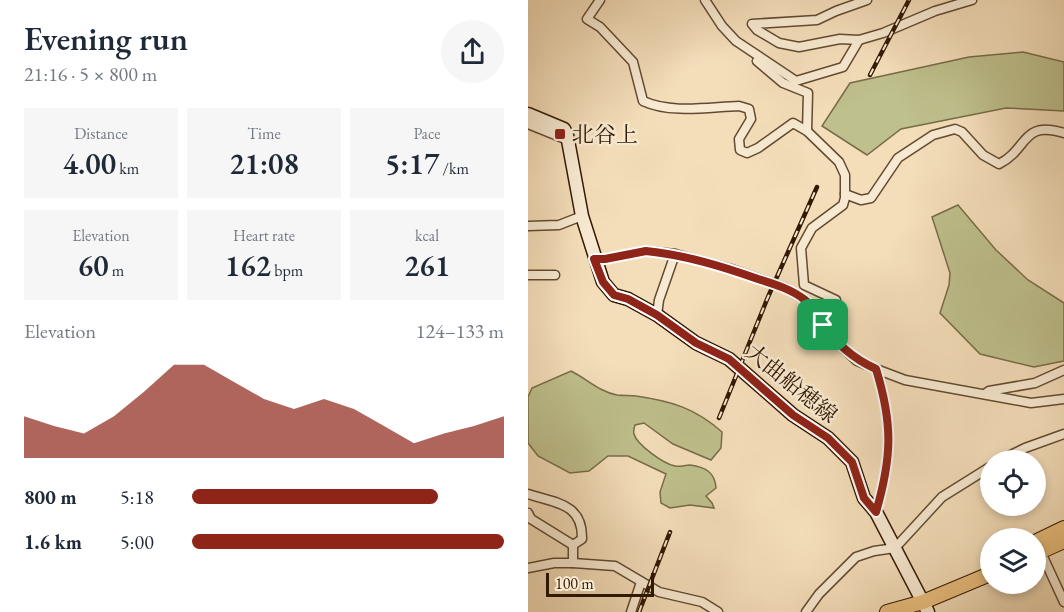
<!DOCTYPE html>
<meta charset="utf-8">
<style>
:root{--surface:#fff;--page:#f6f6f7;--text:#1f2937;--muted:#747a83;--accent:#8f2418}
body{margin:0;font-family:"EB Garamond","Noto Serif JP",serif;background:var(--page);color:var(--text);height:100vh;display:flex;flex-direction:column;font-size:22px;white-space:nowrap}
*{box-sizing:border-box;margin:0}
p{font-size:20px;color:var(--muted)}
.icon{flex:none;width:33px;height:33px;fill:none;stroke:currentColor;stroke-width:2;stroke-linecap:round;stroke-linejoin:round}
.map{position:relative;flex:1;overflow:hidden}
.sheet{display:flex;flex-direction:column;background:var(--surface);width:528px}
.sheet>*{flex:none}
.tools{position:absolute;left:452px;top:450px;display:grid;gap:12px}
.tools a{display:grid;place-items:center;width:66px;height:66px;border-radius:50%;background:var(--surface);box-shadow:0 3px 9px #0003;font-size:30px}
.scale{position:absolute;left:18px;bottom:15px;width:108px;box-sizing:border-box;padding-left:6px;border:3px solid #321902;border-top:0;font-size:16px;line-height:21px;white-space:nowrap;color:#321902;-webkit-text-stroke:4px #f8ead2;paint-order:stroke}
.pin{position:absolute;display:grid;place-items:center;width:51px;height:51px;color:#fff;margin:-26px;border-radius:12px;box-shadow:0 3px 9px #0006}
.round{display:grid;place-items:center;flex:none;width:63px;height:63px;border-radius:32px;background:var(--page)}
.head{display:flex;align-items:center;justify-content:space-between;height:102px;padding:0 24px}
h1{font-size:33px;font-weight:600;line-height:45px}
.metrics{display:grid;grid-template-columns:repeat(3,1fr);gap:9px;height:102px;padding:6px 24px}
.metrics div{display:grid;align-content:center;border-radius:0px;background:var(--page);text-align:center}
.metrics b{font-size:30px;font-weight:600}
.metrics small{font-size:16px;font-weight:400}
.metrics p{font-size:16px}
.chart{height:168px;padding:12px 24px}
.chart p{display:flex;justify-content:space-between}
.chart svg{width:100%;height:108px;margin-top:6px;fill:var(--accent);opacity:.7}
ul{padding:0 24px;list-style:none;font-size:20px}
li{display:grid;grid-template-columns:96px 72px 1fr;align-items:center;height:45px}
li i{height:15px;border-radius:8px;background:var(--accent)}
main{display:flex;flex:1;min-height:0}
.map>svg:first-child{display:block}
</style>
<main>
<section class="sheet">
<div class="head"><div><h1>Evening run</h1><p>21:16 · 5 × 800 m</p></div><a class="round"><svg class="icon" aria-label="share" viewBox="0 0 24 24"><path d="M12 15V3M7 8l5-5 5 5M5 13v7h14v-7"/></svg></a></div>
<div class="metrics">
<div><p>Distance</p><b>4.00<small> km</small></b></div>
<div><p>Time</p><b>21:08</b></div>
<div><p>Pace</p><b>5:17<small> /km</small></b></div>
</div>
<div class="metrics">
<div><p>Elevation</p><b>60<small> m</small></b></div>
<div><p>Heart rate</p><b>162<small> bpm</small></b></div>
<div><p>kcal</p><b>261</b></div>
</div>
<div class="chart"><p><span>Elevation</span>124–133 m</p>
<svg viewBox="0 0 160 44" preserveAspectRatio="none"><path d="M0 44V27L10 31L20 34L30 27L40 17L50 6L60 6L70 13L80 20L90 24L100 20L110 24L120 31L130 38L140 34L150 31L160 27V44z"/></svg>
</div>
<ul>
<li><b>800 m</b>5:18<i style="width:79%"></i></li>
<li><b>1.6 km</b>5:00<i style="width:100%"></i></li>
</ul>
</section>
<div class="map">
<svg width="536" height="612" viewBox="0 0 536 612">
<rect width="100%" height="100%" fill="#f4deba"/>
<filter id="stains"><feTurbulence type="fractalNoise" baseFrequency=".00333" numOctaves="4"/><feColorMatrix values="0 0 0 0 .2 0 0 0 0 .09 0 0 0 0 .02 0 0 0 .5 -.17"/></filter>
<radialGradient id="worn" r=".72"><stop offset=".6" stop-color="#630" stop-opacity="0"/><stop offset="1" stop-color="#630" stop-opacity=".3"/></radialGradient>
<g fill="#bec08d" stroke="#786c48" stroke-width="1.5">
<path d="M495,52L536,62V111L478,108L373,129L339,155L294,126L322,83L441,57Z"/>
<path d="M430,205L468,250L500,280L536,303V361L506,367L452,354L412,313L421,285L422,273L404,217Z"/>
<path d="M43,371C59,379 72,392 89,395C96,396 102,395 108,396C143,401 167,408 194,432L193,448L183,460L145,444L116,423L107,425C106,428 105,431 106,434C109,445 136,464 147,466C152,467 157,465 162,465C177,467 187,472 188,488L178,496L184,503L186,508L162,505L142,508L133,503L132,492L138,474L100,456H80L61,471L42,473L10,456L0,443V397L4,388Z"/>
</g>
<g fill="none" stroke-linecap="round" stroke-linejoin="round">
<g stroke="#624a30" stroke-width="11">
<g id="minor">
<path d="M72,0L59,19L72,27L105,62L115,101C143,114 181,107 211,106L221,109L223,119L211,139L212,150L219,153L230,148L265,123L279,131L311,162L317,175V198L315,205L284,228L273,248L276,285L308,300L309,316L295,325"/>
<path d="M177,0L194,26L208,41L268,81L315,67L331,40"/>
<path d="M339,0L308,11L289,20L224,24L229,30L251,43L271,47L312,39L331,40L355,33L407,11L444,0"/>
<path d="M229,61L255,83L280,93L279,131"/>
<path d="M0,124L42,141"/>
<path d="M317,194L333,200L343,198L370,158L405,135L427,129L434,132L455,155L471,164C501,149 493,120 536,133"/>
<path d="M0,226L31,225L54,216"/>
<path d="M66,259H77L118,251L147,254L203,269L257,288L279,301L295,325L317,350L329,361L348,369L377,380L503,403L536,399"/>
<path d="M0,275H27"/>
<path d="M129,315L131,300L147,254"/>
<path d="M348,369C365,424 364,457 348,512"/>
<path d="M457,394L461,391L507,383L536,370"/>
<path d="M473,460L497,448L536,434"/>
<path d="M0,494C27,503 55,503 54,539L45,545"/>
<path d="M0,513L3,519L45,545V563"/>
<path d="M511,548L536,602"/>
<path d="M0,568L26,563H45L87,566L131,592L174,602L190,612"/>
<path d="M103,612L113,582"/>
<path d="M278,612L291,594L328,557L346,551L367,548L414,497L462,467"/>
</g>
</g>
<g stroke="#321902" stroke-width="15">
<path id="secondary" d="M0,114L36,129L39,135L54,216L75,282L86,295L100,299L129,315L168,343L201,359L265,415L300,438L324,462L336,498L348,512L400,612"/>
</g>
<g stroke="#321902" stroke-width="16">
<g id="primary">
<path d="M507,542L536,528"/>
<path d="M507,554L536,541"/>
<path d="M359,612L395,602L462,574"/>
</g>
</g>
<use href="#minor" stroke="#f8ead2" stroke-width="8"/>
<use href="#secondary" stroke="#f8ead2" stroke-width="12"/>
<use href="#primary" stroke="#eabf7d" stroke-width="14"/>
<g stroke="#321902" stroke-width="4.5">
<g id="rail">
<path d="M342,75L381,0"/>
<path d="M191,418L240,297L289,187"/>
<path d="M111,612L142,532"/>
</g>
</g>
<use href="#rail" stroke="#f8ead2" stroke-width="2" stroke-dasharray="7" stroke-linecap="butt"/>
</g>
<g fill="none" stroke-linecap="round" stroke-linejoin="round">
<g stroke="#fff" stroke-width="12">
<path id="route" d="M118,251C157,255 193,266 230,279C246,284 263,289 277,300C284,305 288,315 293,322C309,344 324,358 348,369C365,424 364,457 348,512L336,498L324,462L300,438L265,415L201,359L168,343L129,315L100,299L86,295L75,282L66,259H77Z"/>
</g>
<use href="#route" stroke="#8f2418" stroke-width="8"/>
</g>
<rect fill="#8f2418" stroke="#f8ead2" stroke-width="2" x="26" y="128" width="12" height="12" rx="3"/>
<g text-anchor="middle" stroke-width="5" stroke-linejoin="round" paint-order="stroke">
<g font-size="22" fill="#321902" stroke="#f8ead2" text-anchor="start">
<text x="44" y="142">北谷上</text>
</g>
<g font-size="22" fill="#321902" stroke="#f8ead2">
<text transform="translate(264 383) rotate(39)" y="8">大曲船穂線</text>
</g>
</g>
<rect width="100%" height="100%" filter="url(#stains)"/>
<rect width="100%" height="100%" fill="url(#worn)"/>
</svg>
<div class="tools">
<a><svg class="icon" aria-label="locate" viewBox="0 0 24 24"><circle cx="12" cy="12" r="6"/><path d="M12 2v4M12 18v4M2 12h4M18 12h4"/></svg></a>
<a><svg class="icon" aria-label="layers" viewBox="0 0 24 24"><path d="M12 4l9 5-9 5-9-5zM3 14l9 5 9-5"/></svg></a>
</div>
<div class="scale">100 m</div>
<div class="pin" style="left:295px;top:325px;background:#1e9e55"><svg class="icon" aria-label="arrive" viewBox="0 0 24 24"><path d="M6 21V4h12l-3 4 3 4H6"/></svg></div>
</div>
</main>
